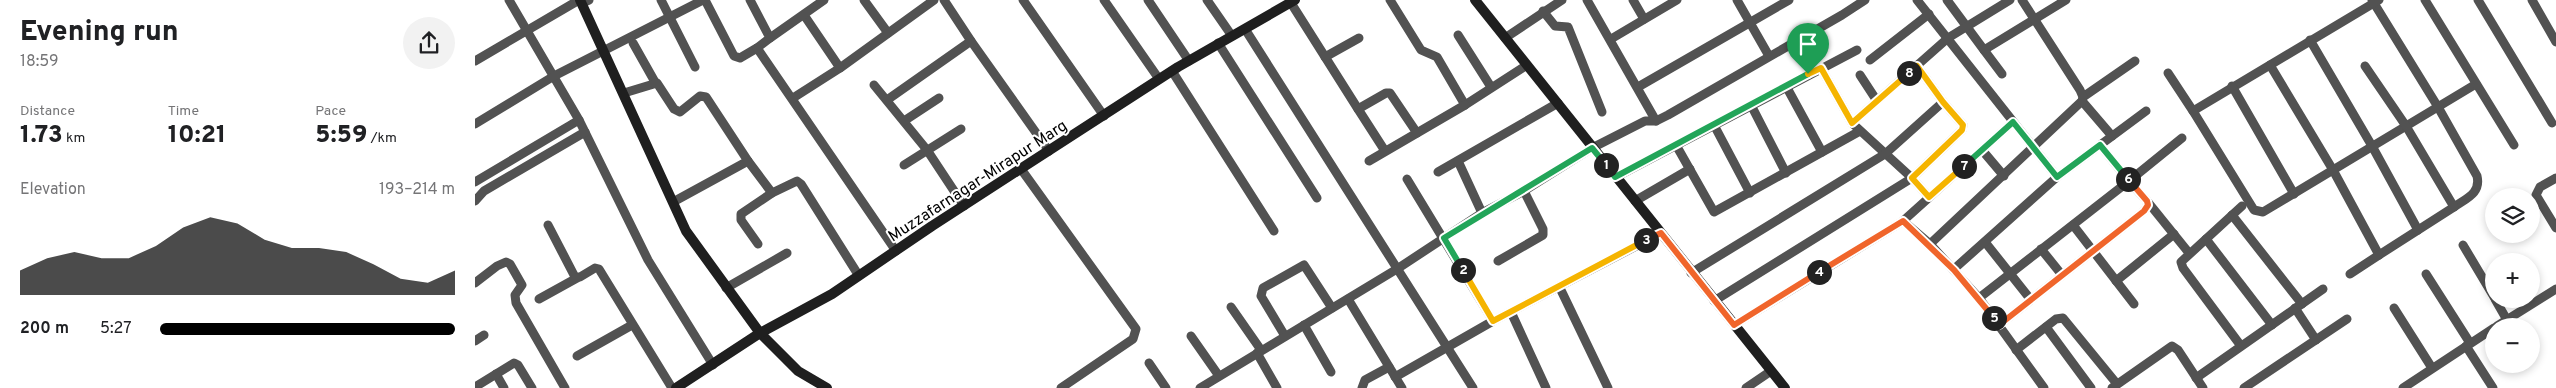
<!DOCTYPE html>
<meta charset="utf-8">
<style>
:root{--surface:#fff;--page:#f2f2f2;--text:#202124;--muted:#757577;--accent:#000}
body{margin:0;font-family:Overpass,sans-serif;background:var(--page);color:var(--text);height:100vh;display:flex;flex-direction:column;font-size:19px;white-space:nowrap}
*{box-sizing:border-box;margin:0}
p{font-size:16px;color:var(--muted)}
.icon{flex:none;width:28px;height:28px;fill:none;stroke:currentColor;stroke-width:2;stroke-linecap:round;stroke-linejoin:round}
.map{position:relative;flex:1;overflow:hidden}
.details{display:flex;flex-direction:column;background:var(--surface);width:475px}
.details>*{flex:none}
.controls{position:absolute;left:2010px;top:188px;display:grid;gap:10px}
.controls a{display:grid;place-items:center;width:55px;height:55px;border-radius:50%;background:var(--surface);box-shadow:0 2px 8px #0003;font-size:25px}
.pin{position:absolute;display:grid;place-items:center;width:42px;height:42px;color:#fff;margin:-51px -21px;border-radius:50% 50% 50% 0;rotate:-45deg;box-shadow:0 0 5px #0007}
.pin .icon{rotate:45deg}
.km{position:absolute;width:25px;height:25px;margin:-12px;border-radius:50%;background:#222;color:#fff;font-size:14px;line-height:25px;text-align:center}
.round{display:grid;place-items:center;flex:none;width:52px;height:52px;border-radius:26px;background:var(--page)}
.headline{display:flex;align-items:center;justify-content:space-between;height:85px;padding:0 20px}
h1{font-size:28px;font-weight:800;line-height:38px}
.stats{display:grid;grid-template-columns:repeat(3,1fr);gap:8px;height:85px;padding:5px 20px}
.stats div{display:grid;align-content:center}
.stats b{font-size:25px;font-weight:800}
.stats small{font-size:14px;font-weight:400}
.stats p{font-size:14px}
.chart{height:140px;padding:10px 20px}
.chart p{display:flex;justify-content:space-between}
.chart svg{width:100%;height:90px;margin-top:5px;fill:var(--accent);opacity:.7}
ul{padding:0 20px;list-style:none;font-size:16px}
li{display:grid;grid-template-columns:80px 60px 1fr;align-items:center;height:38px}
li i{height:12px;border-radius:6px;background:var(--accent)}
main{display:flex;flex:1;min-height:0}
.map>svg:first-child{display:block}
</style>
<main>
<section class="details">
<div class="headline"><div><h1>Evening run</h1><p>18:59</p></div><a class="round"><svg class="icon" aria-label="share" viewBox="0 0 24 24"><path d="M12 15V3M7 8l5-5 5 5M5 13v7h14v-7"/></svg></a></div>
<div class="stats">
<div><p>Distance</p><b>1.73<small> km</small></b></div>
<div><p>Time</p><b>10:21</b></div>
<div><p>Pace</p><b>5:59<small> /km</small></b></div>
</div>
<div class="chart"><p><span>Elevation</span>193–214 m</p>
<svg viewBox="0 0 160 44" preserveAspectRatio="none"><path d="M0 44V32L10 26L20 23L30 26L40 26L50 20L60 11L70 6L80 9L90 17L100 21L110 21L120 23L130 29L140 36L150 38L160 32V44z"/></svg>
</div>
<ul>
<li><b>200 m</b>5:27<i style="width:100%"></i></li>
</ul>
</section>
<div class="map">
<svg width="2081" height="388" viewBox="0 0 2081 388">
<rect width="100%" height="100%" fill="#fff"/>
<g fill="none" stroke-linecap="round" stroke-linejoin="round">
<g stroke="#525252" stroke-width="9">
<path d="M34,0L104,120L173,260L238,365"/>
<path d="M186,0L220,67"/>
<path d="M230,0L259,56L265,58L282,48"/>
<path d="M275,0L295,38L282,48L421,251"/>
<path d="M389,0L413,33"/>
<path d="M469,0L496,41L574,151"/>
<path d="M548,0L629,116"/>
<path d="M629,0L684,79"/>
<path d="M673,0L714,61"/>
<path d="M732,0L757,36"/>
<path d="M915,0L946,50L962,57L990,105L1052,65"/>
<path d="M1112,0L1181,121"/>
<path d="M1158,0L1169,19"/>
<path d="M1262,0L1294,56"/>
<path d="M1442,0L1582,177"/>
<path d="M1472,0L1509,50L1591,0"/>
<path d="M1897,0L1963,107L2002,176C2006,193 1992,198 1979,207"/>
<path d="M1904,0L1718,111L1779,210L1788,212L2001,84"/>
<path d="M1950,0L2039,145"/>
<path d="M2003,0L2077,123"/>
<path d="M2057,0L2081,42"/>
<path d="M107,3L114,0"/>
<path d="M816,3L883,109"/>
<path d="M1068,11L1080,26L1093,27L1127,112"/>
<path d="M329,15L365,68L459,0"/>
<path d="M770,29L998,388"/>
<path d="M983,35L1016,87"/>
<path d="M295,38L349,0"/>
<path d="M1030,38L1087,0"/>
<path d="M1136,39L1202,0"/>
<path d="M1835,40L1897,146L1943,230"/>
<path d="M158,43L180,82"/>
<path d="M743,43L842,198"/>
<path d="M1509,50L1527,74"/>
<path d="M850,57L884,38"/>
<path d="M1395,60L1454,14"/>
<path d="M0,61L104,0"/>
<path d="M1795,65L1858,170L1904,255L1979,207L1931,126L1890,66"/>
<path d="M1346,68L1377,123L1437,178L1454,197"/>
<path d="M697,71L799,231"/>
<path d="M1693,73L1718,111"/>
<path d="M1385,75L1402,101"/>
<path d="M399,85L452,150L489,206"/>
<path d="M1311,86L1347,152"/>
<path d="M1757,86L1819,194"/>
<path d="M1163,87L1314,0"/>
<path d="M149,93L182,83L199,109L205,112L225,96L231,97L273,161L297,193"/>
<path d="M1608,97L1660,61"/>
<path d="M318,98L365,68"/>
<path d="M412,100L496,41"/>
<path d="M1607,101L1637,136"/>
<path d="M1276,105L1311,173"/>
<path d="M429,121L464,98"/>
<path d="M1377,123L1473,38L1535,0"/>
<path d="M0,124L79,76L228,0"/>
<path d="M1239,125L1275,193"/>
<path d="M1201,145L1239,212L1385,131"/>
<path d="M1625,145L1654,181L1707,138"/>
<path d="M1507,150L1529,176"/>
<path d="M910,151L883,109L911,93H915L942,133"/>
<path d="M894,161L990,105"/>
<path d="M983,161L1007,213"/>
<path d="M429,165L486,129"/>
<path d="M546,169L661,329L658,339L586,388"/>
<path d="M963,172L1083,103"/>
<path d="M1141,177L1382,50"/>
<path d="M2081,178L2065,187L2061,195L2081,228"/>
<path d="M932,179L1018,321"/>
<path d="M0,182L104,120"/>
<path d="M0,201L9,191L110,132"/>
<path d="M1160,201L1215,169"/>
<path d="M1672,201L1714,253"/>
<path d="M198,202L273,161"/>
<path d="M1757,215L1827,304"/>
<path d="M1428,221L1455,244L1504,298L1569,388"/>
<path d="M73,225L100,277H105L120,268L124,269L197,388"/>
<path d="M1598,225L1659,304"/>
<path d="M1731,239L1797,325"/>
<path d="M1510,242L1556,300"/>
<path d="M283,244L266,220V214L297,193L322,181L326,184L384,276"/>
<path d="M1455,244L1607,101L1608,97L1605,90L1547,0"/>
<path d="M1988,245L2019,297"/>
<path d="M1566,249L1587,275"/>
<path d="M1023,261L1068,235V229L1049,191"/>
<path d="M1479,269L1582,177L1671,111"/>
<path d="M1216,273L1410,154L1468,102"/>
<path d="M1875,274L1904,255"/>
<path d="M1951,274L1995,343"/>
<path d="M1641,281L1699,234"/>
<path d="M0,283L22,266L31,262L35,264L47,285L40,295L41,303L90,388"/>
<path d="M1084,286L1133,388"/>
<path d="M251,288L312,253"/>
<path d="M1504,298L1654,181L1672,201L1673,205L1669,211L1524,325"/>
<path d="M64,299L102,278"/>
<path d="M873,299L927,388"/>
<path d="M2020,299L2032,320"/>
<path d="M1239,301L1437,178L1487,130L1488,125L1468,102L1442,66"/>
<path d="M756,307L786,350"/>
<path d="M1820,308L1841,340"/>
<path d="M1919,308L1957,368"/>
<path d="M1036,312L1071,388"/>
<path d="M829,325L856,372"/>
<path d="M1259,325L1428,221L1538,122"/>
<path d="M2022,326L2081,289"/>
<path d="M1571,327L1616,388"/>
<path d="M716,336L744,376"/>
<path d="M810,336L786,296L788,288L829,265L857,308"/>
<path d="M0,341L9,335"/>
<path d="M1766,346L1708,268L1706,262L1767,206"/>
<path d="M1991,346L2018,388"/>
<path d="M1541,350L1581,319L1588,318L1642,384"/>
<path d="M782,353L802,388"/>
<path d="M102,356L157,325"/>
<path d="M674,363L691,388"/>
<path d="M21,374L29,388"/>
<path d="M920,377L1018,321L1186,233"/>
<path d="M1721,378L1848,289"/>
<path d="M0,387L39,363L43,365L57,388"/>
<path d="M725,388L922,269L1007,213L1049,191L1117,148L1170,121H1181L1193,115L1367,15L1390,0"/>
<path d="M887,388L890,380L914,367"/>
<path d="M1271,388L1296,371"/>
<path d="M1637,388L1697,346L1703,350L1728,388"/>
<path d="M1769,388L1872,319"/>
<path d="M1928,388L2019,328"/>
</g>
<g stroke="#1f1f1f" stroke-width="10">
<path d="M105,0L211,231L285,333L323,371L352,388"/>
<path d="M1000,0L1310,388"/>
<path d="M201,388L285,333L357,294L457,226L703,67L820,0"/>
</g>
</g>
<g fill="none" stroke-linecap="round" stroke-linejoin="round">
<g stroke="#fff" stroke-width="10">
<path id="split-1" d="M1131,165L1140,177L1333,74"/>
</g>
<g stroke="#fff" stroke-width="10">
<path id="split-2" d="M988,270L969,238L1117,148L1131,165"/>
</g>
<g stroke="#fff" stroke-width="10">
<path id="split-3" d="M988,270L1018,321L1171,240"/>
</g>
<g stroke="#fff" stroke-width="10">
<path id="split-4" d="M1171,240L1186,233L1259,325L1344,272"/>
</g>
<g stroke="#fff" stroke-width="10">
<path id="split-5" d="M1344,272L1428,221L1479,270L1519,318"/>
</g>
<g stroke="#fff" stroke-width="10">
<path id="split-6" d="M1519,318L1524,325L1669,211L1673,205L1672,201L1653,179"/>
</g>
<g stroke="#fff" stroke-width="10">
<path id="split-7" d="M1489,166L1538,122L1582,177L1625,145L1653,179"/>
</g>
<g stroke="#fff" stroke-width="10">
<path id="split-8" d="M1434,73L1442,66L1468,102L1488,125L1487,130L1437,178L1454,197L1489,166"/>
</g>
<g stroke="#fff" stroke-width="10">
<path id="split-9" d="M1333,74L1346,68L1377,123L1434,73"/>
</g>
<use href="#split-1" stroke="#22a559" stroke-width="6"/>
<use href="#split-2" stroke="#22a559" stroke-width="6"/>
<use href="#split-3" stroke="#f5b400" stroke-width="6"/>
<use href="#split-4" stroke="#f0652b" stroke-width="6"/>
<use href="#split-5" stroke="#f0652b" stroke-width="6"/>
<use href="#split-6" stroke="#f0652b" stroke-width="6"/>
<use href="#split-7" stroke="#22a559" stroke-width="6"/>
<use href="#split-8" stroke="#f5b400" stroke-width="6"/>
<use href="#split-9" stroke="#f5b400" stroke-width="6"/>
</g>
<g text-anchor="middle" stroke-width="4" stroke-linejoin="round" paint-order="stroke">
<g font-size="16" fill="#000" stroke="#fff">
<text transform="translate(502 180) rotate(-33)" y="6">Muzzafarnagar-Mirapur Marg</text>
</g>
</g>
</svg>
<div class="controls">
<a><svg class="icon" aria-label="layers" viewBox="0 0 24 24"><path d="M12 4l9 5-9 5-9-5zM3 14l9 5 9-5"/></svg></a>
<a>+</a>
<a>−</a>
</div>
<div class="pin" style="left:1333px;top:74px;background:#1e9e55"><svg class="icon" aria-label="arrive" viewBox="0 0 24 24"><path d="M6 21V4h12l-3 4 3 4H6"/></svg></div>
<b class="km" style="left:1131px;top:165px">1</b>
<b class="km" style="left:988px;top:270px">2</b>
<b class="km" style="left:1171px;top:240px">3</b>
<b class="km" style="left:1344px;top:272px">4</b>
<b class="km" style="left:1519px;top:318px">5</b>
<b class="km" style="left:1653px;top:179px">6</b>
<b class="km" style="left:1489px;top:166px">7</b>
<b class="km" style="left:1434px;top:73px">8</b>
</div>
</main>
